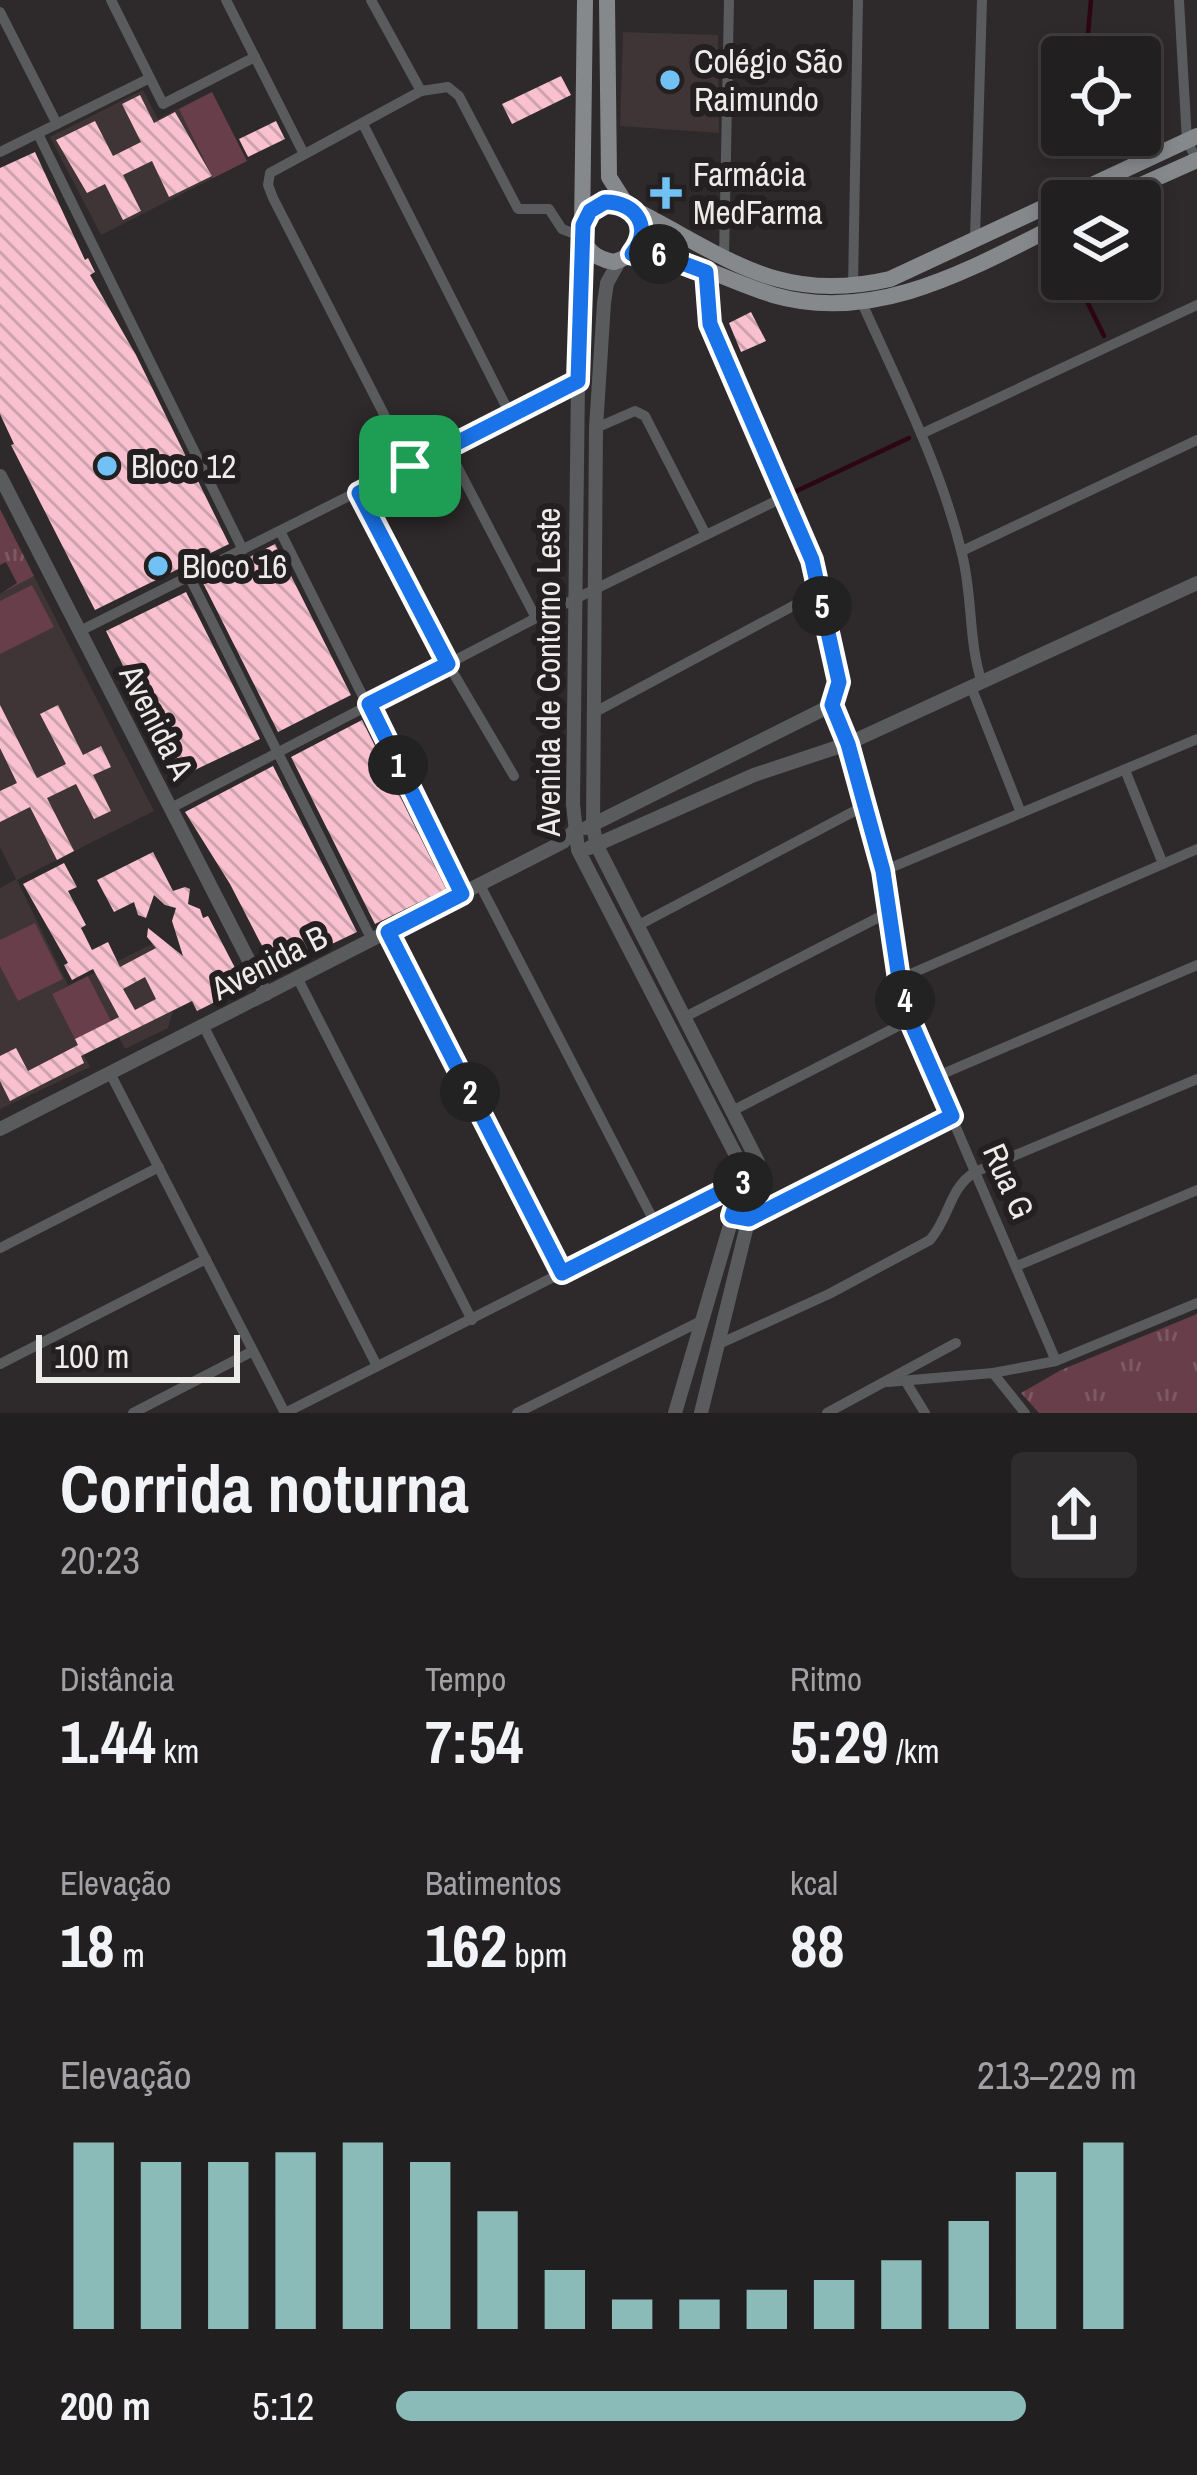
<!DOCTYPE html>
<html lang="pt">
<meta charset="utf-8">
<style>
:root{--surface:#221f20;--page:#2e2c2d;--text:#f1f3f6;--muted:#a2a2a5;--line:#3f3d3e;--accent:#8bbbb9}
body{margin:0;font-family:"Archivo Narrow",sans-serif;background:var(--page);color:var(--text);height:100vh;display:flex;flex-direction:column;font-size:45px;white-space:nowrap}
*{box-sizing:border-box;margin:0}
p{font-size:39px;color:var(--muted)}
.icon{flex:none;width:66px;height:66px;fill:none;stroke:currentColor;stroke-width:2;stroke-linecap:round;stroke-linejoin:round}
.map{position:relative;height:1413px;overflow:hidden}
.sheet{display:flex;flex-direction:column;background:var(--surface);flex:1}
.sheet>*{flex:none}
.tools{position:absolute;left:1041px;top:36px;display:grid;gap:24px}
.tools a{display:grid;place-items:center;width:120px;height:120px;border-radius:12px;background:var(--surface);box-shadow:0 6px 18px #0003,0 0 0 3px var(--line);font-size:60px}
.scale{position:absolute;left:36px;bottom:30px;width:204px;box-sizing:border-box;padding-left:12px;border:6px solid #eeebeb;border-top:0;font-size:33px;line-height:42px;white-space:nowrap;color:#eeebeb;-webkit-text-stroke:9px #242021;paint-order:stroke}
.pin{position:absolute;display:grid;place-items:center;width:102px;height:102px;color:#fff;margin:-51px;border-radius:24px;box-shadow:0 6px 18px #0006}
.km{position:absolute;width:60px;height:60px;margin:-30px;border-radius:50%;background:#222;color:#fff;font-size:33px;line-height:60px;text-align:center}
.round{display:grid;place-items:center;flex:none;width:126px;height:126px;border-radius:12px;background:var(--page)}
.overview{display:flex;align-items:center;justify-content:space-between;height:204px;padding:0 60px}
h1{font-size:66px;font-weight:700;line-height:90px}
.stats{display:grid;grid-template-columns:repeat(3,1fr);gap:18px;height:204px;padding:12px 60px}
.stats div{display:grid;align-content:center}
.stats b{font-size:60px;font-weight:700}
.stats small{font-size:33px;font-weight:400}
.stats p{font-size:33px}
.chart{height:336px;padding:24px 60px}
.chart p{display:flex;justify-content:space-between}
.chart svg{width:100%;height:216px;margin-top:12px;stroke:var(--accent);stroke-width:6}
ul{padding:0 60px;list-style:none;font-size:39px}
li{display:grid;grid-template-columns:192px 144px 1fr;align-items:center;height:90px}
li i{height:30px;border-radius:15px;background:var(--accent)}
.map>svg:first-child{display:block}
</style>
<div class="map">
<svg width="1197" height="1413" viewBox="0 0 1197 1413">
<defs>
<pattern id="grass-tufts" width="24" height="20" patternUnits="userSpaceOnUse" patternTransform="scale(3)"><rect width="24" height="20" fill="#673e49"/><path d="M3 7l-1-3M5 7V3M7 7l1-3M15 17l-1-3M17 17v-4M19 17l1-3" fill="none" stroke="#7d5a63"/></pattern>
<pattern id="building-back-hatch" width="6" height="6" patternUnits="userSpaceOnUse" patternTransform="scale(3)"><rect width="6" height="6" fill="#f9c1cf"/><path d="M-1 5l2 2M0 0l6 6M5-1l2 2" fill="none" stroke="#cca2ad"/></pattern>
</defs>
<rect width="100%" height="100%" fill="#2e292a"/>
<g fill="#3f3436">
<path d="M623,32L718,35L719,133L620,126Z"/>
<path d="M143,90L158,119L212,92L247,161L101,235L50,137Z"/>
<path d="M34,576L154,811L17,880L68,985L53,994L90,1067L0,1109V888L16,879L0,847V594Z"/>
<path d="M160,940L192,1002L173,1011L168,1028L125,1049L88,976Z"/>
</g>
<g fill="url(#grass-tufts)">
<path d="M0,509L34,576L0,594L17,583L6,562L0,565Z"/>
<path d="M1197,1314V1413H1039L1021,1393L1061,1370Z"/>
</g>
<g fill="#673e49">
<path d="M212,92L247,161L213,178L179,109Z"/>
<path d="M32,585L54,627L0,654V601Z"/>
<path d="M35,923L63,979L18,1001L0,966V940Z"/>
<path d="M88,976L111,1021L75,1039L52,994Z"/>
</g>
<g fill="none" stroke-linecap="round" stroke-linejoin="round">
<g stroke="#2d0614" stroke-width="4.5">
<path d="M1086,57L1091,0"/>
<path d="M1076,279L1104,336"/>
<path d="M786,496L909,438"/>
</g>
</g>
<g fill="url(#building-back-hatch)" fill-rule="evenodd">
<path d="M561,76L571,95L512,124L502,104Z"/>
<path d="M140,95L154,123L175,112L212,176L169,197L152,161L123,175L141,211L123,220L105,184L87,193L56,140L95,121L113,156L141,142L122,104Z"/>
<path d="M276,121L285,139L248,157L239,139Z"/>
<path d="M35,152L85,260L88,258L95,272L90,275L136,355L229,544L95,610L11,445L14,444L0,414V168Z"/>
<path d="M751,312L766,341L741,352L729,323Z"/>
<path d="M275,544L351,695L278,732L202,581Z"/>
<path d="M186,592L260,739L178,778L166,753L161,755L153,737L157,735L106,631Z"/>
<path d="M0,705L37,778L66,764L40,714L58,705L83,755L101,746L111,767L93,775L111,811L94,819L76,784L47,798L74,851L57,860L30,807L0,822V791L17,783L0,748Z"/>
<path d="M362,720L446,889L375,924L291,757Z"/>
<path d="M273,766L357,932L275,971L230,884L185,812Z"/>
<path d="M153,852L173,891L185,887L190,889L188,904L200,909L203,918L208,916L245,987L197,1011L192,1001L81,1056L84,1063L10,1101L0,1081V1056L16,1048L28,1071L78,1045L75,1039L119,1017L93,969L72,980L64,965L68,963L23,884L64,863L77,887L68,891L86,925L81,928L92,950L108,942L120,967L156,948L147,937L148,928L183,956L172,921L176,908L165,905L154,895L146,918L138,915L134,902L114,912L97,880ZM145,977L156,999L135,1010L123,989Z"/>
</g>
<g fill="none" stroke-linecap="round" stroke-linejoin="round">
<g stroke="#595b5c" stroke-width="10">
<path d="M111,0L163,104L255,57"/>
<path d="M226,0L304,154"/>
<path d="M371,0L421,91"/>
<path d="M1179,0L1187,141L1197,160"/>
<path d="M0,12L57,124"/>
<path d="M363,124L511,416"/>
<path d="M38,134L243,550"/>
<path d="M0,152L150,78"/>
<path d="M975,238L982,0"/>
<path d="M724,258L729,0"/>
<path d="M706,272L710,324L812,560L839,682L832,705"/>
<path d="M853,288L858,0"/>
<path d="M862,303C899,385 941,467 962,554C973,597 968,641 982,683"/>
<path d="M596,428L635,411L645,416L705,533"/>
<path d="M921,434L1197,305"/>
<path d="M447,447L536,618"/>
<path d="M410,465L273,198L268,185L270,173L421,91L448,87L459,96L518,209H549L562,229L583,237"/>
<path d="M359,493L448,664L514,776"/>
<path d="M280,531L462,894"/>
<path d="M962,551L1197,440"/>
<path d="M190,578L372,940"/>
<path d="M80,631L578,381"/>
<path d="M972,689L1021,813"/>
<path d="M597,711L819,592"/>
<path d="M847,744L883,871L899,979L910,1020L1056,1361"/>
<path d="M1125,770L1163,864"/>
<path d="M171,808L536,618L786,496"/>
<path d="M883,871L1197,739"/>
<path d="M480,885L656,1225"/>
<path d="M637,926L864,806"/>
<path d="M388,932L562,1273"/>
<path d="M298,979L472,1320"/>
<path d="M899,979L1197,849"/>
<path d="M685,1017L889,912"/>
<path d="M203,1025L377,1366"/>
<path d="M110,1073L285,1413L743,1181"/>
<path d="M933,1078L1197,965"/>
<path d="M734,1110L910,1020"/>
<path d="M747,1219L952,1116"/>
<path d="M0,1248L159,1167"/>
<path d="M1017,1266L1197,1190"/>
<path d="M719,1344L829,1294L930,1240C950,1217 949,1188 975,1172L1197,1079"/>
<path d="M0,1364L206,1259"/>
<path d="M993,1373L1025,1413"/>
<path d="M888,1382L993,1373L1056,1361L1197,1303"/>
<path d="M906,1382L925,1413"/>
<path d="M133,1413L253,1351"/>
<path d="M517,1413L701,1321"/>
<path d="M827,1413L956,1343"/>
</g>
<g stroke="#595b5c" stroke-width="14">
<path d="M584,242L578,381L573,804L578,850L742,1167L743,1181L675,1413"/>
<path d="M620,260L607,283L604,303L596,428L593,827L597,846L758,1162L755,1193L701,1413"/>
<path d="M0,476L266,994"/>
<path d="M586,828L832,705L847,744"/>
<path d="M589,848L754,775L847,744L1197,583"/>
<path d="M0,1129L563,842L575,830"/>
</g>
<g stroke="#86898c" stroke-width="16">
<path d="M607,0L609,177L626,204"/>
<path d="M1105,201L1197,160"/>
<path d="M633,209C726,256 778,305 890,279L1197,136"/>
<path d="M583,225L596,206C642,188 663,247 614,262C596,259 584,250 582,231L585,0"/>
<path d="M632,254C681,253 727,281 773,295C876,325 972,268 1062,223"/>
</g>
</g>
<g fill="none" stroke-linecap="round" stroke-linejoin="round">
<g stroke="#fff" stroke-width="24">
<path id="route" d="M605,202C637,202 653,228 632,254H658L706,272L710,324L812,560L839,682L832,705L848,744L883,871L899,979L910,1020L952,1116L749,1219L732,1216L743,1181L562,1273L388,932L462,894L369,704L448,664L359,493L578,381L583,225L590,211Z"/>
</g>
<use href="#route" stroke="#1a73e8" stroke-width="15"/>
</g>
<g fill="#71c1f5" stroke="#242021" stroke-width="4.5">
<circle cx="670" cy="80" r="12"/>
<path d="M660 175h12v12h12v12h-12v12h-12v-12h-12v-12h12z"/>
<circle cx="107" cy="466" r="12"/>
<circle cx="158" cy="566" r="12"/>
</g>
<g text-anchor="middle" stroke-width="12" stroke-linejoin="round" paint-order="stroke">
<g font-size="33" fill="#eeebeb" stroke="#242021" text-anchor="start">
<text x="694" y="73">Colégio São<tspan x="694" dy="38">Raimundo</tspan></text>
<text x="693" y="186">Farmácia<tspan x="693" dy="38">MedFarma</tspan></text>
<text x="131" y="478">Bloco 12</text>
<text x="182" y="578">Bloco 16</text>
</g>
<g font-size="33" fill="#eeebeb" stroke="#242021">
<text transform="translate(548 672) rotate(-90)" y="12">Avenida de Contorno Leste</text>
<text transform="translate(157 722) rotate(63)" y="12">Avenida A</text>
<text transform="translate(269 962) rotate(-27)" y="12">Avenida B</text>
<text transform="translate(1009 1181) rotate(66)" y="12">Rua G</text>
</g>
</g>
</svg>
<div class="tools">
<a><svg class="icon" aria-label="locate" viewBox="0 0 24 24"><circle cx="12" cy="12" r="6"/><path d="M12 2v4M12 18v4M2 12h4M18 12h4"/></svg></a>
<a><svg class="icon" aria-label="layers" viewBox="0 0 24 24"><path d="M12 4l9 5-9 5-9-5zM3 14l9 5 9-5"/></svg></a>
</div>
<div class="scale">100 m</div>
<div class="pin" style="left:410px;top:466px;background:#1e9e55"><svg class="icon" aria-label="arrive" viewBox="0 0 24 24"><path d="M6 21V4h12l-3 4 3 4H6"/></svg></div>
<b class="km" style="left:398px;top:765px">1</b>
<b class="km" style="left:470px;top:1092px">2</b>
<b class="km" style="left:743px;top:1182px">3</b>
<b class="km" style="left:905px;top:1000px">4</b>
<b class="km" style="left:822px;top:606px">5</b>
<b class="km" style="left:659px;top:254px">6</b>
</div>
<section class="sheet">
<div class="overview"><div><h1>Corrida noturna</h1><p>20:23</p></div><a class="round"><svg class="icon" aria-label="share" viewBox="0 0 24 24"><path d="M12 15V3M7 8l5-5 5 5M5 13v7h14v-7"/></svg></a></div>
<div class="stats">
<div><p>Distância</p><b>1.44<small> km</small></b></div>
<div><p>Tempo</p><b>7:54</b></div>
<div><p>Ritmo</p><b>5:29<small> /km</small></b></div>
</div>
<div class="stats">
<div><p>Elevação</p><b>18<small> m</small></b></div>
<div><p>Batimentos</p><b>162<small> bpm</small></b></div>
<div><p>kcal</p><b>88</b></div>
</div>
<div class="chart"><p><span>Elevação</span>213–229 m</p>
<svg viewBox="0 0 160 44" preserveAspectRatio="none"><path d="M5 44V6M15 44V10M25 44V10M35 44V8M45 44V6M55 44V10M65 44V20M75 44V32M85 44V38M95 44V38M105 44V36M115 44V34M125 44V30M135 44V22M145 44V12M155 44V6"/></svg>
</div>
<ul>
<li><b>200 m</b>5:12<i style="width:85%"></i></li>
</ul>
</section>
